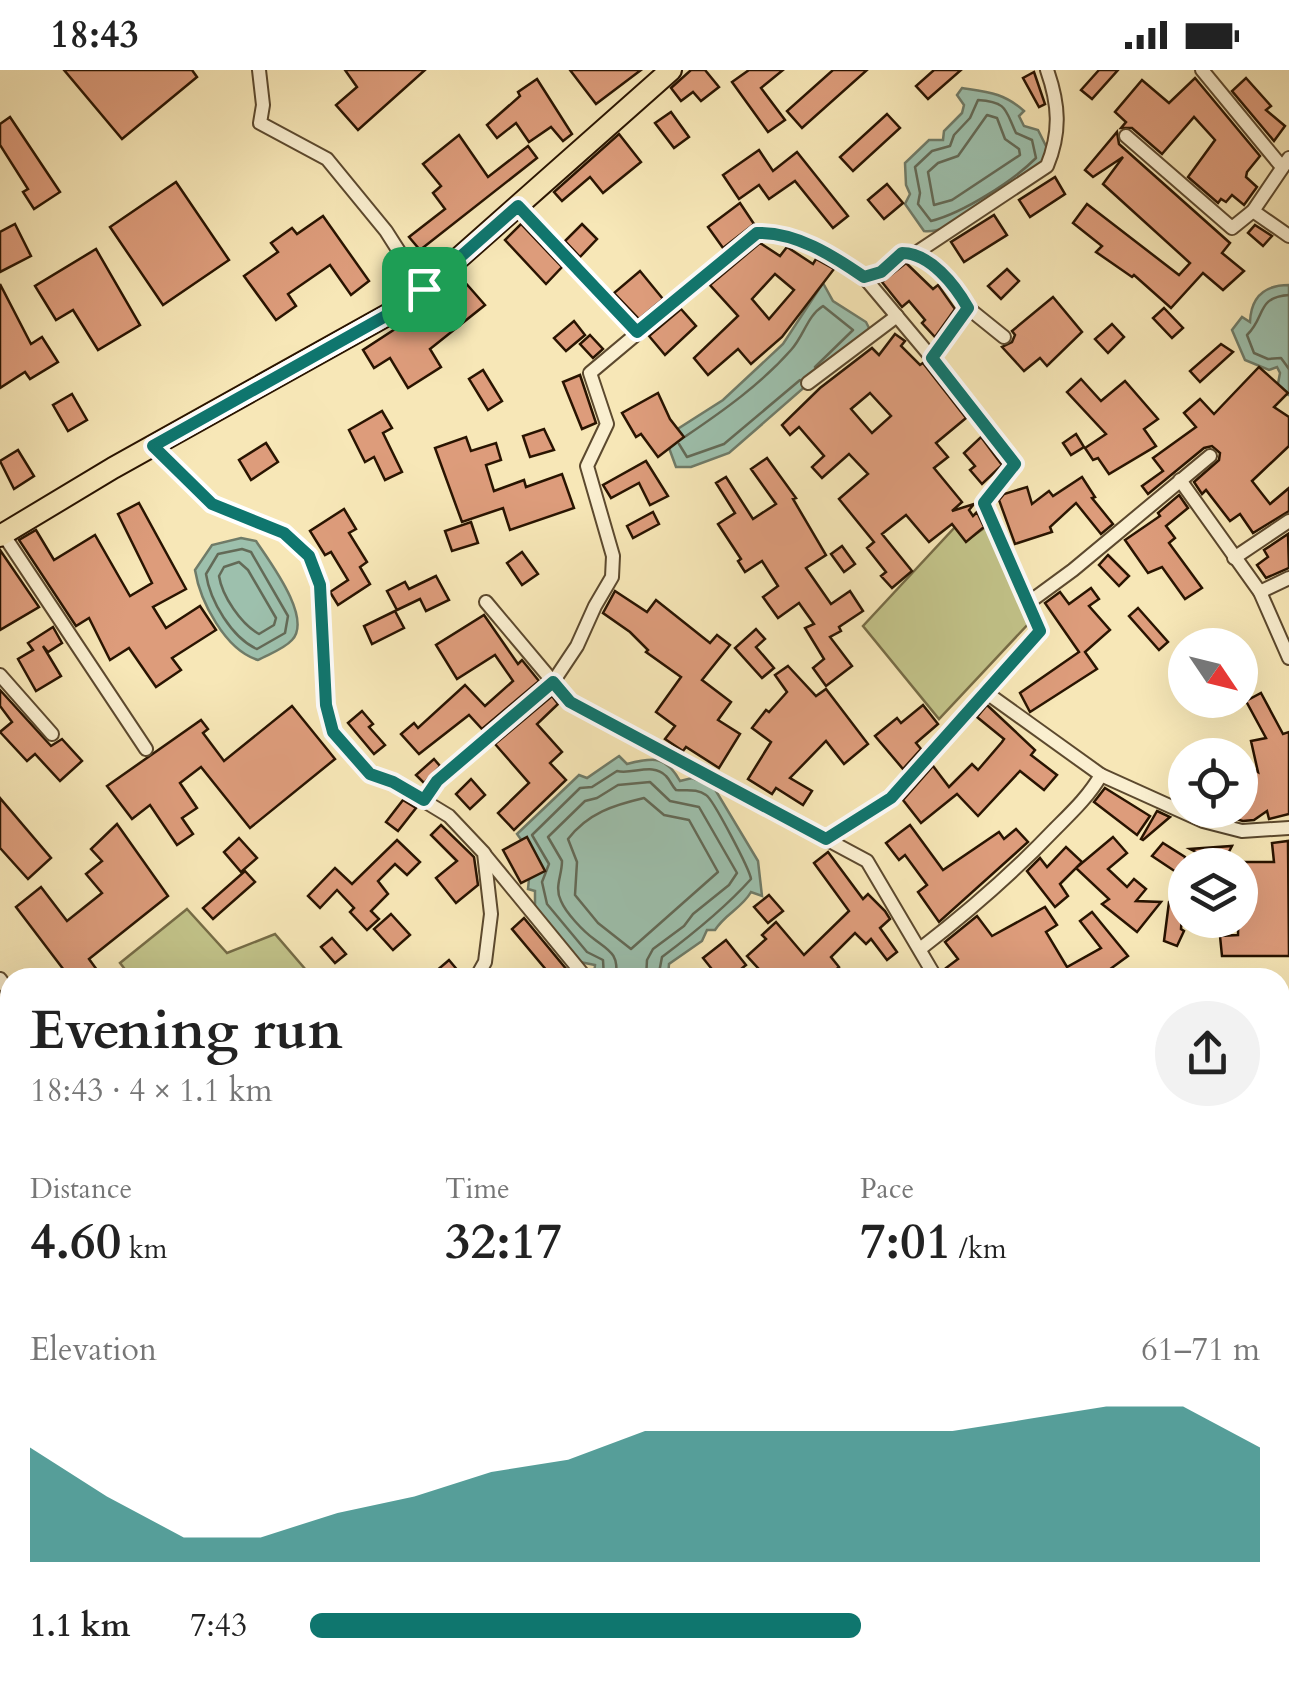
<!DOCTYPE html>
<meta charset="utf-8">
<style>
:root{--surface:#fff;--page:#f2f2f2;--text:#222;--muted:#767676;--accent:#0f766e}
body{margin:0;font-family:Cardo,serif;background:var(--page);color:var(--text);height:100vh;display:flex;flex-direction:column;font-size:38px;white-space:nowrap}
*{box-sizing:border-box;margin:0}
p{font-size:32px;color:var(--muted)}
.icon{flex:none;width:55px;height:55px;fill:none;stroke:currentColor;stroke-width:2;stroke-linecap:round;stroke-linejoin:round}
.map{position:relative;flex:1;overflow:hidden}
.drawer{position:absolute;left:0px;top:898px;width:1290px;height:718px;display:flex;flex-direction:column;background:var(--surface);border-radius:30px 30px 0 0;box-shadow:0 10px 40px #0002}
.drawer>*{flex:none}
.needle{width:65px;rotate:125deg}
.tools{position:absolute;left:1168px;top:558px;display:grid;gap:20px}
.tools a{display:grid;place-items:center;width:90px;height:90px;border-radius:50%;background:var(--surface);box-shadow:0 10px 40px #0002;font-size:50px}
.pin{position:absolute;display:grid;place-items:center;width:85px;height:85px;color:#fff;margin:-42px;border-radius:20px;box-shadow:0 5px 15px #0006}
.round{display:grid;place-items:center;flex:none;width:105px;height:105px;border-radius:52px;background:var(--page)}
.summary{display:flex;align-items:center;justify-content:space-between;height:170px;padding:0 30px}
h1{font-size:55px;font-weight:800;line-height:75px}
.figures{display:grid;grid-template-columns:repeat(3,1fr);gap:15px;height:170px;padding:10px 30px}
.figures div{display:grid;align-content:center}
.figures b{font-size:50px;font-weight:800}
.figures small{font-size:28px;font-weight:400}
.figures p{font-size:28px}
.chart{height:280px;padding:20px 30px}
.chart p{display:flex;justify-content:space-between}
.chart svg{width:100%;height:180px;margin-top:10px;fill:var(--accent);opacity:.7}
ul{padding:0 30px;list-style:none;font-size:32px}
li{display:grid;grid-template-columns:160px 120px 1fr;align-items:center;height:75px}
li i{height:25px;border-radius:12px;background:var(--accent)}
.status{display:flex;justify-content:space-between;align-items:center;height:70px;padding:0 50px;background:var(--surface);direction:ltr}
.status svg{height:28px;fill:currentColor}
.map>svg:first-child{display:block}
</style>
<div class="status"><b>18:43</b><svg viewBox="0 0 49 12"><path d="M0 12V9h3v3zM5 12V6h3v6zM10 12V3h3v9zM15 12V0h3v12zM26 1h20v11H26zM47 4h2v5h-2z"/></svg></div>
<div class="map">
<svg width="1289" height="1613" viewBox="0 0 1289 1613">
<rect width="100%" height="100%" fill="#f7e7b7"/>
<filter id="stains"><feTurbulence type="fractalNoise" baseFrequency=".002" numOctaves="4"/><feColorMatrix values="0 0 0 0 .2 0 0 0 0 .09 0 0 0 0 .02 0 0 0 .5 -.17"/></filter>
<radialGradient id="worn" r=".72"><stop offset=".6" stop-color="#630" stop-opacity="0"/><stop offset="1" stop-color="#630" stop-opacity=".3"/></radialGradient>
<g fill="#c3c48a" stroke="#766c46" stroke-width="2.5">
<path d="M956,456L966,471L987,456L1031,551L939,649L863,556Z"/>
<path d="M187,839L227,883L275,864L312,907H131L120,893Z"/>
</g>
<g fill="#9dc0ad" stroke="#6f7b68" stroke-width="2.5">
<path d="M962,18C988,22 1004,23 1024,41L1019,46L1024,56L1038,60L1047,78L1046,94C1018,112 956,165 924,161L905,134L910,124L906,115L905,93L929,70H943L944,61L962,43L964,35L957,25Z"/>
<path d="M823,213L833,231L866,252L870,260L729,383L691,397H676L665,367L723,330L783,274Z"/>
<path d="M1289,215V325L1277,319L1280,303L1277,297L1269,300L1245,290L1232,260L1242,247L1250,252C1251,227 1265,215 1289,215Z"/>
<path d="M241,468L256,471C269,491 313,548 292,570C284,579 269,584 258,590C225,580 200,531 195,500L212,475Z"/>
<path d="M619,686L627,694C654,687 666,686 680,711L692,708L713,716L758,791L762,826L751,822C742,838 725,844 715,860H707L702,871L669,894L668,907L594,906L595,895L580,892L535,836V821L528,819L529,809L540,796L517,764L579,705L587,708Z"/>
</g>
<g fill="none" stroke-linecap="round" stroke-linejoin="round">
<g stroke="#636a57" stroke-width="2.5">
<path d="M978,30C1008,32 1005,40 1016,63L1032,70L1036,88C1013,111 963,143 931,151L918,134L920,123L915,97L932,81L950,76L954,65L970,48Z"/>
<path d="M987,45L997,48L1005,69L1019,79L1020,85L952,130L934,135L928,102L938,93L958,86Z"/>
<path d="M1289,225C1256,227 1266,247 1247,265L1254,283L1268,289L1281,288L1289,299"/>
<path d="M686,366C723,341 761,314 791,280C804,266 807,246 823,236L853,260L815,297"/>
<path d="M679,374L687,387L724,374L800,310"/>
<path d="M242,479L251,482L288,546L285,563L257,579C232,568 210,531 206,504L218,484Z"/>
<path d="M239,492L248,500L276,548L274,555L259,564C241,554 222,526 219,506L224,497Z"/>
<path d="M644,728L664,745L689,750L718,802L631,879L598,853L575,825L577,792L568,769C588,743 614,735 644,728Z"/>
<path d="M604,908L603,890L587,882L547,834L542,812L549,794L532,765L580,718L592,717L617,701C632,705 653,692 666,706C670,710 672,716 676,720C686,721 697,718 706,725C713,729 750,800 751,809C725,838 694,863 662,887L658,908"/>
<path d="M616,908C619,884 610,881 594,869C583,861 566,843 561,831C554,817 562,806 562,791L548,767L585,731L597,728L618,715L650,712L670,731L699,737L737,803L729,815L693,844L684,856L653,879L647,890L646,908"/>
</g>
</g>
<g fill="#dd9c7b" stroke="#291401" stroke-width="2.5" fill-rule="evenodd">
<path d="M64,0H192L197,7L122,69Z"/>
<path d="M345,0H425L358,60L336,35L357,17Z"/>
<path d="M570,0H641L596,34Z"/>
<path d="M691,0H705L719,17L701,31L693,22L681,31L671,18Z"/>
<path d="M749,0H783L761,18L785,50L768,62L732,12Z"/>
<path d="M833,0H867L802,58L787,41Z"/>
<path d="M934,0H961L928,29L916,16Z"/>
<path d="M1099,0H1118L1092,29L1081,20Z"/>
<path d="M1034,2L1045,34L1039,37L1023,8Z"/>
<path d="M1195,8L1260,86L1247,102L1246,107L1257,117L1244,135L1232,125L1226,132L1221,129L1218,133L1188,107L1215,70L1194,47L1162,84L1132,58H1121L1126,52L1115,42L1142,10L1169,33Z"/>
<path d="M1246,8L1271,36L1266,40L1285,56L1274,71L1232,21Z"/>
<path d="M537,9L572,64L563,71L551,57L529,72L516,53L497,68L487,55L520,26L518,22Z"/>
<path d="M671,42L689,67L674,78L655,53Z"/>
<path d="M887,44L900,58L853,101L840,87Z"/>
<path d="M10,47L60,122L34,139L23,122L28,119L0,75V54Z"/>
<path d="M1117,62L1119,74L1230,173L1222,183L1244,201L1223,220L1203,203L1171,238L1134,205L1132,207L1096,182L1102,176L1073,153L1087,134L1179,205L1190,193L1103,114L1123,87L1093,107L1085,100Z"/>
<path d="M619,64L641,92L603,123L590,107L562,131L554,122Z"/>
<path d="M459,65L488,107L528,76L537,88L420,180L409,167L445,139L433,123L441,116L423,94Z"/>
<path d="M759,80L773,101L797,82L848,146L833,158L795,111L769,129L759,115L739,129L723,105Z"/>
<path d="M1055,107L1065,124L1030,147L1019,130Z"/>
<path d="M176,112L229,190L163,235L110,157Z"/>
<path d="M887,114L903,133L884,149L868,130Z"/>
<path d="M740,133L754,154L723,178L708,157Z"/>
<path d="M994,145L1007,165L964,192L951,172Z"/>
<path d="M323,146L369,211L351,225L330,195L288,224L296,236L276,250L244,206L278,182L271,173L292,158L297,164Z"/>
<path d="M15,154L31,186L0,202V162Z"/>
<path d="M521,154L562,197L546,214L505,170Z"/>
<path d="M582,154L597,169L580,187L565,171Z"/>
<path d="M1255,155L1272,166L1263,176L1248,163Z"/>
<path d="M760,173L780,186L787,177L813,194L816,189L834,199L782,267L751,294L738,279L708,305L694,288L738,246L710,215ZM775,204L794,220L769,249L752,229Z"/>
<path d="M96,179L140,255L98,280L73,240L56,250L35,216Z"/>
<path d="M906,193L933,219L938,215L955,239L935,267L922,253L925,250L909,231L902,237L882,212Z"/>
<path d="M1007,199L1019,211L1001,229L988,216Z"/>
<path d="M640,201L663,229L639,249L614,223Z"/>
<path d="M463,210L485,235L430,279L441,297L408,318L390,288L374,298L363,280L415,246L417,250L451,224L449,222Z"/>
<path d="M0,214L31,274L42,267L58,292L30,309L25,302L0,318Z"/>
<path d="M1053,227L1082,262L1047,296L1040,288L1024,301L1002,277L1012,272L1015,265L1012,261Z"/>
<path d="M1164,238L1183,258L1172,268L1153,248Z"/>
<path d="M681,239L696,256L665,285L649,266Z"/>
<path d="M574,251L585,265L566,281L554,268Z"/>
<path d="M1112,254L1124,267L1108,283L1095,269Z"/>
<path d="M895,264L905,271L901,276L920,295L923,293L966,348L936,373L948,387L934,398L962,432L952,441L974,434L969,440L973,446L977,442L984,457L966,472L952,454L929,472L906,445L882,464L912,501L892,518L881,506L886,502L867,478L874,472L839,429L868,404L849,384L822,408L812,397L824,386L799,357L790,365L782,355L820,318L872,278L879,285ZM870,323L891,346L872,363L851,339Z"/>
<path d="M590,265L603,279L593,288L580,274Z"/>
<path d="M1221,274L1233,282L1200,312L1190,301Z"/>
<path d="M1259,297L1288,323L1274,337L1289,347V376L1252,411L1270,434L1289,418V441L1253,463L1240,444L1230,451L1206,420L1202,424L1194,412L1219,390L1220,383L1212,376L1204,378L1148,424L1142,416L1163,401L1153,388L1196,357L1184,343L1200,329L1214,344Z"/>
<path d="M483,300L502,331L488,340L469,309Z"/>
<path d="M580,305L596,353L582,359L563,312Z"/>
<path d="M1081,309L1101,331L1125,311L1158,349L1144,359L1156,376L1109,404L1098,388L1093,390L1085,378L1106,364L1067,322Z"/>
<path d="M658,323L670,349L684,367L658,387L641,364L636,367L622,343Z"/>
<path d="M72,324L87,350L68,361L53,335Z"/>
<path d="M382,341L392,358L383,363L402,402L385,410L374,387L365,392L349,360Z"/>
<path d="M544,359L554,380L530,387L523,366Z"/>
<path d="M1076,364L1084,377L1071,385L1063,373Z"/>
<path d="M466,367L471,381L496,373L501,390L486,395L494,421L524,410L526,417L562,404L574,438L510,460L503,438L462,452L435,378Z"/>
<path d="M981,367L1002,395L982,414L970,400L975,396L964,383Z"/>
<path d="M266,373L278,392L251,410L239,390Z"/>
<path d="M18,380L34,406L14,419L0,391Z"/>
<path d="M767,388L796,428L793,429L826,485L806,498L831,534L850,521L863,541L839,557L841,561L830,567L852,596L826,616L813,598L824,589L805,558L814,554L799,533L778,548L763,527L778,516L762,491L745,502L738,491L741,489L718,454L735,443L716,413L726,407L753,449L776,434L751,399Z"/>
<path d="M646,391L668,426L650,435L639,413L611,428L603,415Z"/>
<path d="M1082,407L1095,427L1092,428L1113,454L1101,464L1076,433L1050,457L1052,462L1015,474L999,430L1004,424L1027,417L1032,434L1049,421L1053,426Z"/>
<path d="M1179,425L1188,438L1166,456L1175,468L1169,473L1202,518L1185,529L1162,497L1148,503L1125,470L1160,446L1158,443Z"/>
<path d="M139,433L186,519L153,537L166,558L200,536L216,560L172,588L181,600L156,617L129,578L110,590L89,548L76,556L19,470L36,460L54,490L95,465L130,526L152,513L118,444Z"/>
<path d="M344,439L356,459L349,463L367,492L360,497L370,514L338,535L330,522L348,510L331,482L325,485L310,461Z"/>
<path d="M653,442L659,454L633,468L627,456Z"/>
<path d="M471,452L478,473L452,481L445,461Z"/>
<path d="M1288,464L1289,498L1266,508L1257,495L1268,487L1264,480Z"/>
<path d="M842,476L855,494L844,502L831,484Z"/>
<path d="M0,480L39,537L0,560Z"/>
<path d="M522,482L538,504L522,515L507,493Z"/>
<path d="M1108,485L1129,506L1119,516L1099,495Z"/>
<path d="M436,506L449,530L426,541L420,529L397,540L387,521L405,512L409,519Z"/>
<path d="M1091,518L1099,529L1089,536L1110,560L1085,582L1097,599L1030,642L1020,623L1079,582L1045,533L1060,522L1069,534Z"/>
<path d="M615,521L647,542L656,530L710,573L717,565L730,575L702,610L731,632L718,650L740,664L719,698L686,677L683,681L665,669L675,656L656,642L681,607L646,582L648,580L630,562L603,543Z"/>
<path d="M1138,538L1168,572L1159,580L1129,546Z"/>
<path d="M395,541L404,558L372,574L364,556Z"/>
<path d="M484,545L518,594L522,590L539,611L482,659L469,645L419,684L401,664L414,653L418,658L465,615L485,636L513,611L495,585L457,609L436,575Z"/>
<path d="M53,557L62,573L48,582L43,576L61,606L36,621L18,589L33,580L28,573Z"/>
<path d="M756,559L765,569L756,577L774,598L762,608L735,578Z"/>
<path d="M788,596L816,626L826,619L868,674L844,694L826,671L790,708L812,721L803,735L776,718L772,724L748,709L771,672L752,658L766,640L769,642L787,622L775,605Z"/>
<path d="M0,620L51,676L62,669L82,691L60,711L35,684L27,691L0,662L12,652L0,636Z"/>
<path d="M1261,623L1283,664L1289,662V744L1269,749L1267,741L1254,750L1243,751L1220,745L1223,740H1240V692L1258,702L1251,671L1266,668L1246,631Z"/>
<path d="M552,626L558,634L537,654L562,682L550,693L566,710L514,760L498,743L529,713L495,674Z"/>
<path d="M923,635L938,654L916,673L921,679L903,699L875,666L897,648L901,653Z"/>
<path d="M987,635L1035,680L1031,685L1057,705L1044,720L1020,701L978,746L957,724L921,753L903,730L933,696L949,717L972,694L978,700L1002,672L1004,669L977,647Z"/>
<path d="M292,636L335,689L250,758L201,697L180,713L197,738L182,748L193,764L177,775L150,735L132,749L107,716L201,650L208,659L203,663L224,691Z"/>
<path d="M362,641L373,654L369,657L385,675L374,684L348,653Z"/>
<path d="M434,689L440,696L424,713L416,705Z"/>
<path d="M471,709L485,725L470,739L456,724Z"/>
<path d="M1105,718L1150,746L1137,765L1094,732Z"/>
<path d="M0,728L51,788L28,809L0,778Z"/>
<path d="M403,730L416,738L398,761L386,752Z"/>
<path d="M1157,741L1170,747L1143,770L1141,769Z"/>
<path d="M117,754L168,826L89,889L97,900L86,908H70L16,837L41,817L67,851L102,823L86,804L102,791L91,779Z"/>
<path d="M441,755L474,787L478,815L456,833L436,808L457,791L431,765Z"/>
<path d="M910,755L943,800L999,762L1004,769L1016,759L1028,772L939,852L918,822L927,815L905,785L899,790L886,773Z"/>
<path d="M527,767L545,801L521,813L503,780Z"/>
<path d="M1113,767L1127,783L1108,799L1127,817L1134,809L1146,819L1136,831L1161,832L1137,862L1102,834L1109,829L1076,798L1060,814L1068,826L1055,837L1027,801L1040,788L1047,797L1066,777L1082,792L1076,798Z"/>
<path d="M239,768L257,788L241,802L224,782Z"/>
<path d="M397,770L420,792L407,805L395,794L378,811L388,824L371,841L379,849L367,860L350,842L354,838L337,820L320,838L308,826L335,798L352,814Z"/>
<path d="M1288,771L1289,886H1222L1220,866L1238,865L1240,792H1274L1272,773Z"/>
<path d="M1163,773L1185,787V808L1152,786Z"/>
<path d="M1232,776L1222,795L1190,779Z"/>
<path d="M828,782L863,829L868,824L885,841L890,849L880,858L897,882L887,890L871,869L866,874L855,863L831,887L839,897L828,907L823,900L813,908H767L747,886L766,869L762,865L776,852L804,885L849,841L814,793Z"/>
<path d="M245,801L255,812L213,849L203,838Z"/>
<path d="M769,825L783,841L768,853L754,837Z"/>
<path d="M1169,832L1183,833L1181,859L1184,861L1177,876L1164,871Z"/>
<path d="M1045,837L1057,855L1046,862L1067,897L1101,878L1080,851L1092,842L1128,886L1098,908H953L946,898L958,889L945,872L977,846L992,866Z"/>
<path d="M391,844L410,865L393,880L374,859Z"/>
<path d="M524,848L567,900L559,908H553L512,859Z"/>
<path d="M332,868L346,884L335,893L321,877Z"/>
<path d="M726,870L746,895L730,908H719L703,888Z"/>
<path d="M449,890L464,908H428Z"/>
</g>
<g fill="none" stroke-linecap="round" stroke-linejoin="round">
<g stroke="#5c492e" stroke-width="16">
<g id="street">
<path d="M259,0L263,35L260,53L327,89L386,161L423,219"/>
<path d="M1202,0L1282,97"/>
<path d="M1126,66L1232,158L1253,141L1289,88"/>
<path d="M518,136L637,262"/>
<path d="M1253,141L1289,166"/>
<path d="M916,183L1047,96C1061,62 1059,34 1047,0"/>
<path d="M864,207L932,288"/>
<path d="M968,238L1004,267"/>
<path d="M808,313L897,246"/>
<path d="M153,376L212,434L284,463L309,486L320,515L325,635L333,662L371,704L393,712L449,746L484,783L491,844L485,892L476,908"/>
<path d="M1180,410L1260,522L1289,588"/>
<path d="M3,464L146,679"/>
<path d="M1234,488L1289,451"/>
<path d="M1260,522L1289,508"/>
<path d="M486,532L570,632L867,791L936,908"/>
<path d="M1028,533L1073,500L1210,386"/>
<path d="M0,605L52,664"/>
<path d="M984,621L1101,705L1203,751L1242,761L1289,758"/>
<path d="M424,730L437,711L553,612L577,576L595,536L612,507L613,486L587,396L607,354L590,303L757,163C796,162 832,184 864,207L881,202L902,183H916L943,205L968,238L932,288L1015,395L984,433L1040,561L891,728L826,769"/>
<path d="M485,785L586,908"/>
<path d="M920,879C968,842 1013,803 1055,759C1072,742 1089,726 1101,705"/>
<path d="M0,909L10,923"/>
<path d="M0,1007L10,999"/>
<path d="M0,1207L10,1200"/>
<path d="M1280,1272L1289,1266"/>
<path d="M0,1348L10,1365"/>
<path d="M1280,1352L1289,1392"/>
<path d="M0,1382L10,1378"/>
<path d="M0,1478L10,1491"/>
<path d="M92,1605L102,1613"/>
<path d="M568,1605L572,1613"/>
<path d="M1049,1605L1060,1613"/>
<path d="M4,1613L13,1605"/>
<path d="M752,1613L762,1605"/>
<path d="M998,1613L1006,1605"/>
</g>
</g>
<g stroke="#291401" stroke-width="24">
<path id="primary" d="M0,466L113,398L407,234L671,0"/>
</g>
<use href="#street" stroke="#faefd0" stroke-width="12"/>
<use href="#primary" stroke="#f7e7b7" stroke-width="20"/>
</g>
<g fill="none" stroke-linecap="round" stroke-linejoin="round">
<g stroke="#fff" stroke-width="20">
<path id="route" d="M518,136L637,262L757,163C796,162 832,185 864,207L881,202L902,183C930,183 955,215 968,238L932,288L1015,394L984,433L1040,561L891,728L826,769L570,632L553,612L437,711L424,730L393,712L370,704L333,662L326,635L320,515L309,486L284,463L212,434L153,376L407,234Z"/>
</g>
<use href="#route" stroke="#0f766e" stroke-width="12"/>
</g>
<rect width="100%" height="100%" filter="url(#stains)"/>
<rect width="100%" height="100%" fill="url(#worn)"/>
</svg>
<div class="tools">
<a><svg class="needle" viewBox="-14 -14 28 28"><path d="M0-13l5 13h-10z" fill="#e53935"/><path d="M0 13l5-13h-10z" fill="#767676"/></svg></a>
<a><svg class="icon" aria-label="locate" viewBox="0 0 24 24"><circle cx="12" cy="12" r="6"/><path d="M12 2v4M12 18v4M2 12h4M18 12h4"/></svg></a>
<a><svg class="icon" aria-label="layers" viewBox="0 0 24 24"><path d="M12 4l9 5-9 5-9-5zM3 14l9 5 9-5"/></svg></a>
</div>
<div class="pin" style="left:424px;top:219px;background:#1e9e55"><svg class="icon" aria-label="arrive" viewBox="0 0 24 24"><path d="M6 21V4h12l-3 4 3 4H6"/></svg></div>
<section class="drawer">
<div class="summary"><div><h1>Evening run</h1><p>18:43 · 4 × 1.1 km</p></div><a class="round"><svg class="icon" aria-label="share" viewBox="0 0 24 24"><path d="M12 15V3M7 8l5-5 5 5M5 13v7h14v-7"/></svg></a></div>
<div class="figures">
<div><p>Distance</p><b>4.60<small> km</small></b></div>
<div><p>Time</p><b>32:17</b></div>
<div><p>Pace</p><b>7:01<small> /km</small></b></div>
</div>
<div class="chart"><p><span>Elevation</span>61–71 m</p>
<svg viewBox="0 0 160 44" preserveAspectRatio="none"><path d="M0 44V16L10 28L20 38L30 38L40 32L50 28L60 22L70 19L80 12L90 12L100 12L110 12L120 12L130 9L140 6L150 6L160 16V44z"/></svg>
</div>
<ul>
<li><b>1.1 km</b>7:43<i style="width:58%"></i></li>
</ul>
</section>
</div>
